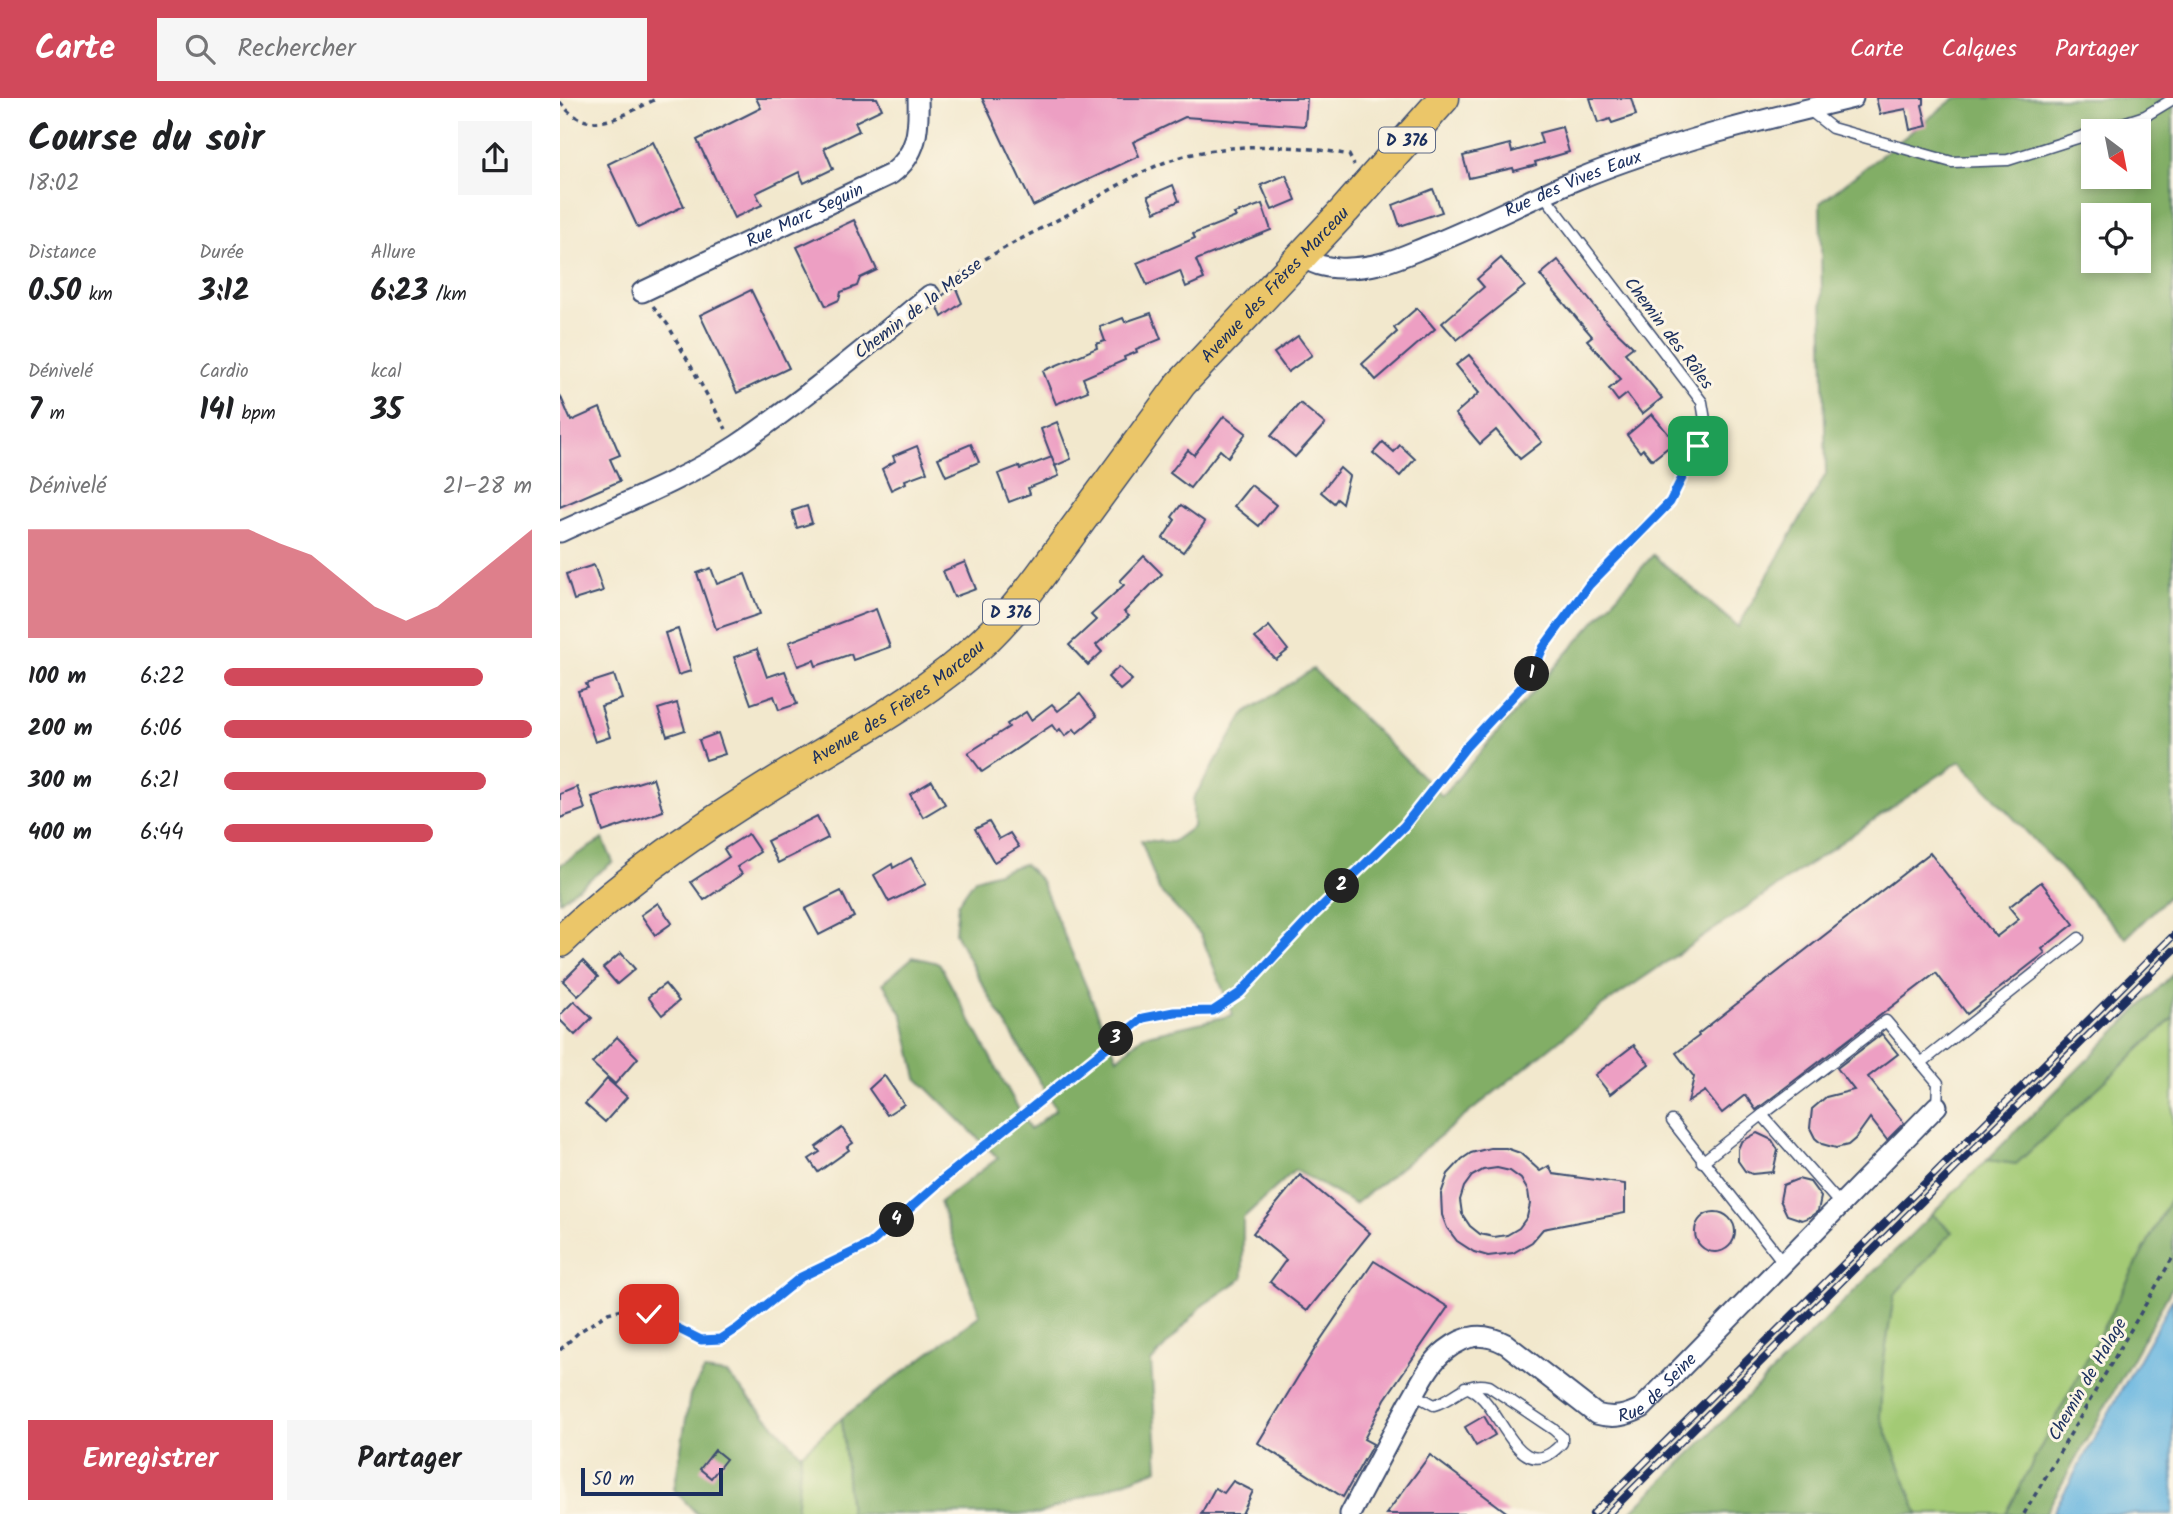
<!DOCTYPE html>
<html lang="fr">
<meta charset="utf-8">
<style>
:root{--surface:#fff;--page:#f6f6f6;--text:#202124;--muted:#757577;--accent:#d1495b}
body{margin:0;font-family:Kalam,sans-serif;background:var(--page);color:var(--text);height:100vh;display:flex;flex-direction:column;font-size:26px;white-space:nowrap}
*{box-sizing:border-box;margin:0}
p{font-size:23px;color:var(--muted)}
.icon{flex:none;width:38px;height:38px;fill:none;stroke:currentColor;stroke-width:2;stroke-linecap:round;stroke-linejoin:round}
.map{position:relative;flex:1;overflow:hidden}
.side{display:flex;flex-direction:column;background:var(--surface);width:560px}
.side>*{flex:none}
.needle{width:46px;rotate:148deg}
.buttons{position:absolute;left:1521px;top:21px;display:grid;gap:14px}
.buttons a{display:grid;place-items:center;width:70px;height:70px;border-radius:0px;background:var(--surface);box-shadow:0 4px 10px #0003;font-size:35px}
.scale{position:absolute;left:21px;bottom:18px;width:142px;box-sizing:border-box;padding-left:7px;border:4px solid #1b2f5e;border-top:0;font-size:19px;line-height:24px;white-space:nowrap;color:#1b2f5e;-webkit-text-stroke:5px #fcf5e5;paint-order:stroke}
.pin{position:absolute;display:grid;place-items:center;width:60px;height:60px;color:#fff;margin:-30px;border-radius:14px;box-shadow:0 4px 10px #0006}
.km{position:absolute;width:35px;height:35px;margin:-18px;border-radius:50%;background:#222;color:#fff;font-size:19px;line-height:35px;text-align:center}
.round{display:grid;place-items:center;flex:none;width:74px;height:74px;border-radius:0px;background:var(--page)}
.headline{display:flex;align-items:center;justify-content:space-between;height:119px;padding:0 28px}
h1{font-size:38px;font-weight:600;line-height:52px}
.figures{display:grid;grid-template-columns:repeat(3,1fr);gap:10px;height:119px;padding:7px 28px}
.figures div{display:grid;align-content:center}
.figures b{font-size:30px;font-weight:600}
.figures small{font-size:19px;font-weight:400}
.figures p{font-size:19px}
.chart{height:196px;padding:14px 28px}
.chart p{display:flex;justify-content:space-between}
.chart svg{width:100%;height:126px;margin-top:7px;fill:var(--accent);opacity:.7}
.button{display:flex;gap:14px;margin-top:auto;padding:14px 28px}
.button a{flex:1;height:80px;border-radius:0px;background:var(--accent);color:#fff;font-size:28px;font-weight:600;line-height:80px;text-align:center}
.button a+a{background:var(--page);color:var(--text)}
ul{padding:0 28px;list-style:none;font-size:23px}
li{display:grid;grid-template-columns:112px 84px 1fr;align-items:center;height:52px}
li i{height:18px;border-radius:9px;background:var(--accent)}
header{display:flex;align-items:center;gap:42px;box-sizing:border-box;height:98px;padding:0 35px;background:var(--accent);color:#fff}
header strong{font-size:33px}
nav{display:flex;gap:38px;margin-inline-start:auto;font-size:24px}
.search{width:490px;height:63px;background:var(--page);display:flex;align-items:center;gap:18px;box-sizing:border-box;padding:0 24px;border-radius:0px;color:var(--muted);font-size:26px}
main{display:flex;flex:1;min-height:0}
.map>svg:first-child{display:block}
</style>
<header>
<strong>Carte</strong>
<div class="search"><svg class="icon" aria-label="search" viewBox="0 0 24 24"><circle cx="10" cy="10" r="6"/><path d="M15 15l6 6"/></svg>Rechercher</div>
<nav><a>Carte</a><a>Calques</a><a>Partager</a></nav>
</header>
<main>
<section class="side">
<div class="headline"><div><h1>Course du soir</h1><p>18:02</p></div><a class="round"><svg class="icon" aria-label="share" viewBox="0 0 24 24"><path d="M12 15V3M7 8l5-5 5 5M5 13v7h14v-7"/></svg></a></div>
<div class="figures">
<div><p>Distance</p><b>0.50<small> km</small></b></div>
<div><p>Durée</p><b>3:12</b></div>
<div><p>Allure</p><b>6:23<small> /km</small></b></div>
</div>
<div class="figures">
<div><p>Dénivelé</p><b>7<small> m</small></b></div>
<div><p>Cardio</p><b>141<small> bpm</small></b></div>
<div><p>kcal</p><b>35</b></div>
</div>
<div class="chart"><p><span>Dénivelé</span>21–28 m</p>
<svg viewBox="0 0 160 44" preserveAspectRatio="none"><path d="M0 44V6L10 6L20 6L30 6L40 6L50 6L60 6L70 6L80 11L90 15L100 24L110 33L120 38L130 33L140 24L150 15L160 6V44z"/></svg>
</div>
<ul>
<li><b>100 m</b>6:22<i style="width:84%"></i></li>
<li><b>200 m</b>6:06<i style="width:100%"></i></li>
<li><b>300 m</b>6:21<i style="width:85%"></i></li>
<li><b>400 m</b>6:44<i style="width:68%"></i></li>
</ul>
<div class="button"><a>Enregistrer</a><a>Partager</a></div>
</section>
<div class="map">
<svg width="1613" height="1416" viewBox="0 0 1613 1416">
<rect width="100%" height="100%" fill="#fcf5e5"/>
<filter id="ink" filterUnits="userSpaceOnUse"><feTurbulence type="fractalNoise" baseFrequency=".0143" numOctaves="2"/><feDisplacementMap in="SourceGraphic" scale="14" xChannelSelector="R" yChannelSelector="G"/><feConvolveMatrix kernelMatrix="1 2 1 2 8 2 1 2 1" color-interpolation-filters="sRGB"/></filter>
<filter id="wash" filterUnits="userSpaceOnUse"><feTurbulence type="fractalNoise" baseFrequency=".00686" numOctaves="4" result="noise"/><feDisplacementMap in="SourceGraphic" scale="28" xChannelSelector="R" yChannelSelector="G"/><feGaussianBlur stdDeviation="1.57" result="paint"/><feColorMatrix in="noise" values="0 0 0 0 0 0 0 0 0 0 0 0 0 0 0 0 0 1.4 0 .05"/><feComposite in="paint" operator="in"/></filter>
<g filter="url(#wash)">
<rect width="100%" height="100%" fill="#f2e8cd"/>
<g fill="#a3ca74" stroke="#5f7c69" stroke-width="2">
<path d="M1613,920V1096L1446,1416H1358L1320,1317L1323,1267L1334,1197L1392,1134L1372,1116L1427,1062L1456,1066Z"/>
<path d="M282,1320L290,1416H236L241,1356Z"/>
</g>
<g fill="#82ae66" stroke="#4e6e62" stroke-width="2" fill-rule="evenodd">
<path d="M1395,0H1613V794L1566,840L1400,663L1042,908L795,1106L735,1072L683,1120V1180L643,1207L591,1264L598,1371L479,1416H290L282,1320L420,1217L380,1104L438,1060L357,980L343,918L323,885L353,859L379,865L470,1032L496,1011L421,884L395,835L398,805L415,781L464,766L481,783L557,960L583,938L673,917L641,837L599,792L581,742L612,744L633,729V701L685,615L753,571L882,698L1093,457L1178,529L1266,376L1260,105ZM1533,33H1578V79H1533ZM1533,117H1578V163H1533Z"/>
<path d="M43,741L53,764L0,803V767Z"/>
<path d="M1613,876V920L1456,1066L1427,1062Z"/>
<path d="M1613,1096V1188L1485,1416H1446Z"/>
<path d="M1372,1116L1392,1134L1334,1197L1323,1267L1320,1317L1358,1416H1069Z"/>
<path d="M144,1273L167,1276L241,1356L236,1416H137L114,1392L130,1297Z"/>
</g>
<path fill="#66b5e0" stroke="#40729f" stroke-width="2" d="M1613,1200V1416H1492Z"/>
<g id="blocks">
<g fill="#ed9fc3" fill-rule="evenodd">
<path d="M196,0H317L322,11L295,24L299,33L264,50L273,71L244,85L239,74L196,95L202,107L174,120L137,42L201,10Z"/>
<path d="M422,0H747L745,28L625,19L573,44L579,58L473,108Z"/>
<path d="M1030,0H1071L1076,17L1052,25L1050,21L1038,25Z"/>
<path d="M1316,0H1364V6L1362,7L1367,28L1350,32L1346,11L1320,16Z"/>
<path d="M1002,29L1009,54L975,64L976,67L954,73L953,70L909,80L903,58L950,46L952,54L982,45L979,35Z"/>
<path d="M93,44L124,108L78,130L48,66Z"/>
<path d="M726,77L736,102L712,112L701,87Z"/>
<path d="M613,87L619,103L595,114L588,98Z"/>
<path d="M873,91L882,114L840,128L833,107Z"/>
<path d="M702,106L711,132L636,162L644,181L626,189L620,173L587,187L577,165L635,140L633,136L676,119L674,116Z"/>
<path d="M294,122L317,172L300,180L297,188L281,194L279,202L266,208L237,149Z"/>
<path d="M941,160L965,188L897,242L882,225L924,189L917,181Z"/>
<path d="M998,162L1047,224L1073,249L1065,255L1102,300L1082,316L1067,296L1058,303L1049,291L1061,281L1027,242L1032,238L1025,230L980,177Z"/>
<path d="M395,188L402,205L382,219L377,207L382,198Z"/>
<path d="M191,192L229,270L177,295L140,217Z"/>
<path d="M857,210L875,231L816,282L802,266L837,234L834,230Z"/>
<path d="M591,215L601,241L576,251L577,254L564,259L565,262L523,280L528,293L496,306L483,273L537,250L536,246L545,243L540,229L563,220L565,224Z"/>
<path d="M738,238L752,257L728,274L714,255Z"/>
<path d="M909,257L982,344L960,361L936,332L920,346L895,316L919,295L896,267Z"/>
<path d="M0,297L11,323L40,310L60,357L50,361L60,383L0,409Z"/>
<path d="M740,305L765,326L735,359L711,338Z"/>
<path d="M1092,316L1115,344L1092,362L1083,351L1080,354L1067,337Z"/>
<path d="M664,318L686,335L668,359L660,352L630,390L610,375L628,352L634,357Z"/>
<path d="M497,324L511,361L495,368L481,331Z"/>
<path d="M823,344L834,354L840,347L855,361L840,378L813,355Z"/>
<path d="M411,346L419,364L386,378L378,360Z"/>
<path d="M357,348L367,374L345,382L346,385L331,392L322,371L335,363L333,358Z"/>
<path d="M492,359L499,378L468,390L470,396L449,404L438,376L459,368L460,371Z"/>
<path d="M780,370L789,378L782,405L777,401L774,405L761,394Z"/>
<path d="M691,387L716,407L699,428L674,408Z"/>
<path d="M621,407L645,424L623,454L603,440L615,422L612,419Z"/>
<path d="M247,408L252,425L237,430L232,413Z"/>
<path d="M584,458L602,476L564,514L569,518L536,547L542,554L528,567L509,547L536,522L531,517L564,487L560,483Z"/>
<path d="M405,464L416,491L394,499L383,473Z"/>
<path d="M34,467L43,493L14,502L6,476Z"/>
<path d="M151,470L157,486L185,476L200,516L156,531L137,475Z"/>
<path d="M316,511L330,549L293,562L291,556L256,568L254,562L238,568L229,544Z"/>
<path d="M709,528L728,552L716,562L695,540Z"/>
<path d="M118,531L131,573L118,577L105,535Z"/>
<path d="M197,551L207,579L225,573L237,606L219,612L214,598L191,606L174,559Z"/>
<path d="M559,569L572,582L560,592L548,579Z"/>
<path d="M54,577L62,601L41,608L50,639L35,644L18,593L28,590L26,586Z"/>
<path d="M520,596L537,618L517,635L514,631L505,638L500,631L497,634L492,627L422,674L408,655L449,629L447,626L466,614L471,622L492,606L498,613Z"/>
<path d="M117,605L125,632L107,638L98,611Z"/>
<path d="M158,635L165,656L146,662L139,642Z"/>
<path d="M93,680L103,713L43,734L32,699Z"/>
<path d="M372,683L385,706L363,719L350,696Z"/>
<path d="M17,689L25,711L0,720V696Z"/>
<path d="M257,718L268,740L218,765L207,743Z"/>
<path d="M429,724L439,741L450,735L459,749L434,764L415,731Z"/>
<path d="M188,736L200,754L177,769L182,776L144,802L131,784L169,759L164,751Z"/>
<path d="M1370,755L1436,839L1459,821L1449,809L1481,784L1514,826L1482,851L1485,855L1407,916L1376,875L1196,1012L1185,997L1162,1015L1145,993L1128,1004L1134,979L1116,955L1139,938L1138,936Z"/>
<path d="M351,760L366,786L329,804L314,777L332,766L333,770Z"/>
<path d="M281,793L294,819L259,837L245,811Z"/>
<path d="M98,805L112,825L95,837L81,817Z"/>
<path d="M61,855L75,871L57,886L43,870Z"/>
<path d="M23,863L38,879L18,898L3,883Z"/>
<path d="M105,886L119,903L102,917L88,899Z"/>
<path d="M14,903L32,920L15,937L0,922V917Z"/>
<path d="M1322,936L1338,956L1308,979L1344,1025L1327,1042L1310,1020L1295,1041L1288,1047L1276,1050L1262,1046L1255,1040L1250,1030L1252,1011L1266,999L1294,992L1277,970Z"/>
<path d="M57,939L78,960L55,986L32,965Z"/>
<path d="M1074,947L1089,966L1050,996L1035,977Z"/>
<path d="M324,977L344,1006L327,1017L309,991Z"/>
<path d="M47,981L67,999L45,1024L25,1006Z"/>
<path d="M282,1030L293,1045L287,1049L289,1052L258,1074L249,1061L260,1054L256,1049Z"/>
<path d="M1197,1035L1212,1042L1218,1052L1213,1074L1192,1076L1185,1073L1178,1063V1051L1181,1044Z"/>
<path d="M930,1050H946L960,1055L980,1073L989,1068L993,1076L1065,1086V1115L983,1131L972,1144L953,1155L928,1158L914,1154L897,1143L887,1130L882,1117L881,1096L888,1076L902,1061L911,1055ZM937,1070L950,1073L961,1081L968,1093L970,1106L967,1119L959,1130L947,1137L934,1139L920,1136L910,1128L902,1116L900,1102L904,1089L912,1078L923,1072Z"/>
<path d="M740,1077L810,1135L747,1213L710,1184L726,1162L693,1135Z"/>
<path d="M1238,1081L1250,1084L1261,1099L1258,1113L1250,1119L1242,1122L1227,1117L1220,1102L1223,1087Z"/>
<circle cx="1155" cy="1134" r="20"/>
<path d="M814,1163L888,1209L825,1301L804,1341L813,1346L783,1399L698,1345L759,1244Z"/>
<path d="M924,1318L935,1337L916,1348L905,1329Z"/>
<path d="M155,1352L166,1361L151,1380L140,1371Z"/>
<path d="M870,1357L949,1416H826Z"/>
<path d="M673,1383L693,1393L682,1416H641L655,1390L664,1395Z"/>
</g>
</g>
</g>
<g filter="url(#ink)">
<use href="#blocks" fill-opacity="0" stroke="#3b4b6f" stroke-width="2"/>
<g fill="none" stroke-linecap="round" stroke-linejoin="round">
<g stroke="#3b4b6f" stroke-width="13">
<g id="lane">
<path d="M1248,11L1272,30L1392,64L1448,62L1533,35"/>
<path d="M1538,33L1585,18L1613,1"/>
<path d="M984,97L1142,304L1145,322L1137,348"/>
<path d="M1361,965L1519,840"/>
<path d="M1202,1017L1326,923L1378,985L1377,1008"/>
<path d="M1112,1023L1223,1164"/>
<path d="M1142,1064L1202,1017L1280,1106"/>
<path d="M854,1296L874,1307C894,1302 905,1282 929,1288L993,1331L1002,1339V1345C956,1397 941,1296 905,1289"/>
</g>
</g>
<g stroke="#3b4b6f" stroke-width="23">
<g id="street">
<path id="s1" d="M742,158C762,175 799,171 823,165C838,161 853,154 868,148C919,128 967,102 1018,81C1106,45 1201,22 1293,0"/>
<path id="s2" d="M82,194L331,76C358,56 359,31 358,0"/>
<path d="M0,434C59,407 122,383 177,347C244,302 307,248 370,197"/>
<path id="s3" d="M790,1416C810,1379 829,1342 849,1305C860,1287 869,1265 886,1252C907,1236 923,1234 946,1246L1036,1316C1054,1321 1066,1318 1082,1310L1377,1008"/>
</g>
</g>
<g stroke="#3b4b6f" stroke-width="33">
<g id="primary">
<path id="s4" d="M0,844C66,780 144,728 222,680C292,637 365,599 424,543C445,523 463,501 480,478L621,286L785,112L884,0"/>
</g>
</g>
<g stroke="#3b4b6f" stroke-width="3.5" stroke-dasharray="5 5" stroke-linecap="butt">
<path d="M0,4C29,42 63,17 98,0"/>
<path d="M383,188C423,160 466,138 509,116C539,99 571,78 603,65C657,44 733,45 789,57L794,67"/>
<path d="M93,208L108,227L166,331"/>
<path d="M0,1252L19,1234L48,1215L69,1209L89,1216L141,1242L161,1241L178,1230L241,1179L310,1146L382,1082L583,920L614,914L653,913L680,895L753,817L844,728L906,649L970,580L983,550L1029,487L1110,404L1130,361"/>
<path d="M1464,1416L1613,1159"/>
</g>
<use href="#lane" stroke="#fff" stroke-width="10"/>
<use href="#street" stroke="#fff" stroke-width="19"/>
<use href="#primary" stroke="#ebc669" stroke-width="30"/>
<g stroke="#1b2f5e" stroke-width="8">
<g id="rail">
<path d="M1033,1416L1613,838"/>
<path d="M1048,1416L1613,853"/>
</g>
</g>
<use href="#rail" stroke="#fcf5e5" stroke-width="5" stroke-dasharray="16" stroke-linecap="butt"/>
</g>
</g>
<g fill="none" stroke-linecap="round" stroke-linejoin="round" filter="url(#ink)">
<g stroke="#fff" stroke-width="14">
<path id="route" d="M89,1216L141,1242L161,1241L178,1230L241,1179L310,1146L382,1082L583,920L614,914L653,913L680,895L753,817L844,728L906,649L970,580L983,550L1029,487L1110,404L1138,348"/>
</g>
<use href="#route" stroke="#1a73e8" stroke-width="9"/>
</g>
<g text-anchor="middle" stroke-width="6" stroke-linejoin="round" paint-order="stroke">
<g fill="#fcf5e5" stroke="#5e6a86" stroke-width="2">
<rect x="819" y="29.5" width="56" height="25" rx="5"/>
<rect x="423" y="501.5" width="56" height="25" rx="5"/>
</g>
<g font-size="16" font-weight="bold" fill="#1b2f5e">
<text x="847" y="48">D 376</text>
<text x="451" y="520">D 376</text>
</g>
<g font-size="18" fill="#1b2f5e" stroke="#fcf5e5">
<text dy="6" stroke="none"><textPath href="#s1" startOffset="290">Rue des Vives Eaux</textPath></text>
<text dy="6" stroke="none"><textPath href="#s2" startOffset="180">Rue Marc Seguin</textPath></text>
<text dy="6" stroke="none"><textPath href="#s4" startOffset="982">Avenue des Frères Marceau</textPath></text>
<text transform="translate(358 210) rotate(-37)" y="6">Chemin de la Messe</text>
<text transform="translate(1109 235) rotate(53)" y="6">Chemin des Rôles</text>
<text dy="6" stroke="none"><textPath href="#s4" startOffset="415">Avenue des Frères Marceau</textPath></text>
<text transform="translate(1527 1281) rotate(-60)" y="6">Chemin de Halage</text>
<text dy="6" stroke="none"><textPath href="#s3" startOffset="441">Rue de Seine</textPath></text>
</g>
</g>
</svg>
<div class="buttons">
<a><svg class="needle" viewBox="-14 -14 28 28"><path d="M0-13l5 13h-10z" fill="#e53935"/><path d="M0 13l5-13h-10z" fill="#757577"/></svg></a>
<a><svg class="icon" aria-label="locate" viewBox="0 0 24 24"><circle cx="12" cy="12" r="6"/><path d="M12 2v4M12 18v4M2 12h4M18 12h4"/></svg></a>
</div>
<div class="scale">50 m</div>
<div class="pin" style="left:1138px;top:348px;background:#1e9e55"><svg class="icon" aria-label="arrive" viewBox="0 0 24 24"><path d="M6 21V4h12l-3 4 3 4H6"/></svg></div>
<div class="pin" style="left:89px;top:1216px;background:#d93025"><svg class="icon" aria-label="check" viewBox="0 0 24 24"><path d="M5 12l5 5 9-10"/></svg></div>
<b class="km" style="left:972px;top:576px">1</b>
<b class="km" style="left:782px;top:788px">2</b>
<b class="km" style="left:556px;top:941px">3</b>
<b class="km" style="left:337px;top:1122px">4</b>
</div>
</main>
